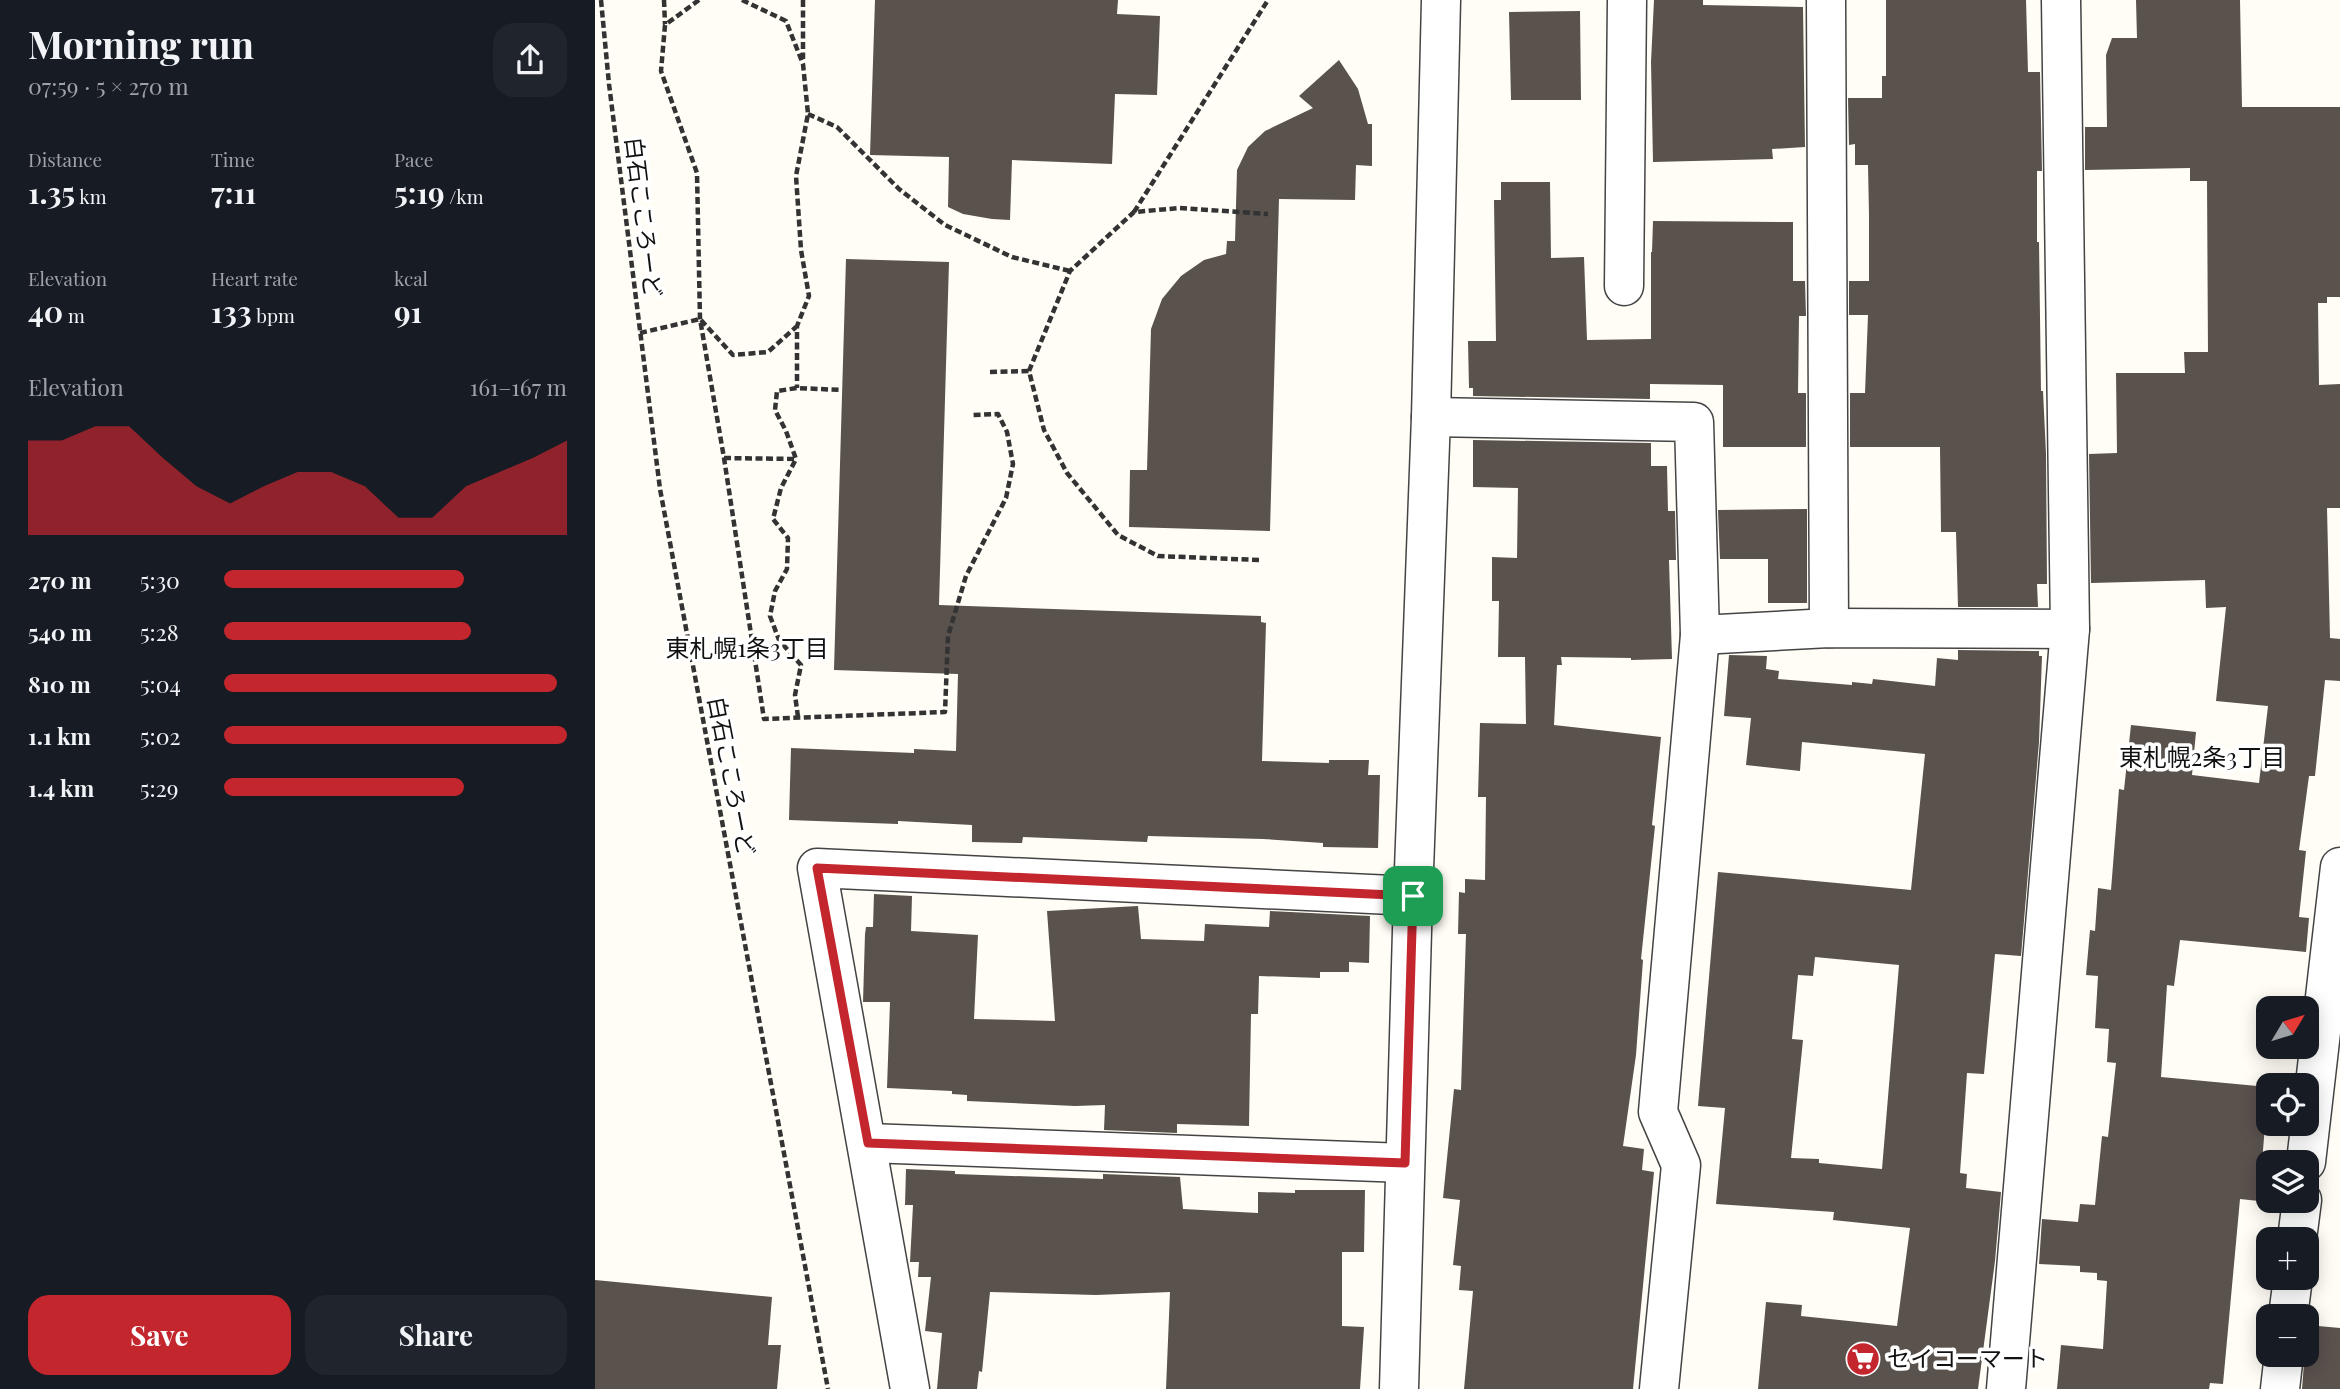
<!DOCTYPE html>
<meta charset="utf-8">
<style>
:root{--surface:#171b24;--page:#20242c;--text:#f1f3f6;--muted:#9ea1a6;--accent:#c4262e}
body{margin:0;font-family:"Playfair Display","Noto Sans JP",serif;background:var(--page);color:var(--text);height:100vh;display:flex;flex-direction:column;font-size:26px;white-space:nowrap}
*{box-sizing:border-box;margin:0}
p{font-size:23px;color:var(--muted)}
.icon{flex:none;width:38px;height:38px;fill:none;stroke:currentColor;stroke-width:2;stroke-linecap:round;stroke-linejoin:round}
.map{position:relative;flex:1;overflow:hidden}
.sheet{display:flex;flex-direction:column;background:var(--surface);width:595px}
.sheet>*{flex:none}
.needle{width:46px;rotate:52deg}
.controls{position:absolute;left:1661px;top:996px;display:grid;gap:14px}
.controls a{display:grid;place-items:center;width:63px;height:63px;border-radius:14px;background:var(--surface);box-shadow:0 4px 18px #0003;font-size:35px}
.pin{position:absolute;display:grid;place-items:center;width:60px;height:60px;color:#fff;margin:-30px;border-radius:14px;box-shadow:0 4px 10px #0006}
.round{display:grid;place-items:center;flex:none;width:74px;height:74px;border-radius:21px;background:var(--page)}
.headline{display:flex;align-items:center;justify-content:space-between;height:119px;padding:0 28px}
h1{font-size:38px;font-weight:700;line-height:52px}
.stats{display:grid;grid-template-columns:repeat(3,1fr);gap:10px;height:119px;padding:7px 28px}
.stats div{display:grid;align-content:center}
.stats b{font-size:30px;font-weight:700}
.stats small{font-size:19px;font-weight:400}
.stats p{font-size:19px}
.chart{height:196px;padding:14px 28px}
.chart p{display:flex;justify-content:space-between}
.chart svg{width:100%;height:126px;margin-top:7px;fill:var(--accent);opacity:.7}
.primary-button{display:flex;gap:14px;margin-top:auto;padding:14px 28px}
.primary-button a{flex:1;height:80px;border-radius:21px;background:var(--accent);color:#fff;font-size:28px;font-weight:700;line-height:80px;text-align:center}
.primary-button a+a{background:var(--page);color:var(--text)}
ul{padding:0 28px;list-style:none;font-size:23px}
li{display:grid;grid-template-columns:112px 84px 1fr;align-items:center;height:52px}
li i{height:18px;border-radius:9px;background:var(--accent)}
main{display:flex;flex:1;min-height:0}
.map>svg:first-child{display:block}
</style>
<main>
<section class="sheet">
<div class="headline"><div><h1>Morning run</h1><p>07:59 · 5 × 270 m</p></div><a class="round"><svg class="icon" aria-label="share" viewBox="0 0 24 24"><path d="M12 15V3M7 8l5-5 5 5M5 13v7h14v-7"/></svg></a></div>
<div class="stats">
<div><p>Distance</p><b>1.35<small> km</small></b></div>
<div><p>Time</p><b>7:11</b></div>
<div><p>Pace</p><b>5:19<small> /km</small></b></div>
</div>
<div class="stats">
<div><p>Elevation</p><b>40<small> m</small></b></div>
<div><p>Heart rate</p><b>133<small> bpm</small></b></div>
<div><p>kcal</p><b>91</b></div>
</div>
<div class="chart"><p><span>Elevation</span>161–167 m</p>
<svg viewBox="0 0 160 44" preserveAspectRatio="none"><path d="M0 44V11L10 11L20 6L30 6L40 17L50 27L60 33L70 27L80 22L90 22L100 27L110 38L120 38L130 27L140 22L150 17L160 11V44z"/></svg>
</div>
<ul>
<li><b>270 m</b>5:30<i style="width:70%"></i></li>
<li><b>540 m</b>5:28<i style="width:72%"></i></li>
<li><b>810 m</b>5:04<i style="width:97%"></i></li>
<li><b>1.1 km</b>5:02<i style="width:100%"></i></li>
<li><b>1.4 km</b>5:29<i style="width:70%"></i></li>
</ul>
<div class="primary-button"><a>Save</a><a>Share</a></div>
</section>
<div class="map">
<svg width="1745" height="1389" viewBox="0 0 1745 1389">
<rect width="100%" height="100%" fill="#fffdf5"/>
<g fill="#5a524d" fill-rule="evenodd">
<path d="M280,0H523L522,14L565,16L562,95L520,94L517,164L417,160L415,220L397,219L368,214L353,207L354,157L275,155Z"/>
<path d="M1059,0H1108V5L1208,7L1210,147L1177,149L1178,159L1058,162L1056,62Z"/>
<path d="M1291,0H1431L1433,72H1445L1447,171H1442V242H1444L1446,391H1448L1451,454L1452,584H1442L1443,607H1363L1361,532H1346L1345,447H1255V393H1270L1273,315H1254V281H1274V215L1273,165H1260V144L1254,145L1253,98H1287V76H1291Z"/>
<path d="M1541,0H1645L1647,107H1745V297H1732V303H1723L1724,385L1745,384V508H1732L1735,638L1745,639V681L1730,680L1720,776H1714L1704,850L1711,851L1704,917L1714,918L1711,952L1585,940L1579,986L1572,985L1566,1077L1673,1087L1664,1201L1645,1199L1628,1384L1615,1383L1614,1389H1462L1466,1345L1508,1349L1512,1281L1502,1280V1273L1485,1272V1266L1444,1264L1447,1219L1483,1222L1485,1204L1500,1205L1507,1136L1513,1137L1521,1063L1512,1062L1514,1029L1500,1028L1503,976L1491,975L1495,930L1500,931L1503,888L1516,890L1524,789L1529,790L1536,725L1601,732L1597,775L1664,783L1673,706L1621,701L1631,607L1611,608L1610,580L1496,583L1494,454L1522,453L1521,373H1590L1589,352H1613L1612,181H1595V168L1490,170V127H1512L1511,55L1517,38H1542Z"/>
<path d="M985,11L986,100H916L914,12Z"/>
<path d="M744,60L763,89L773,124H777V166L761,165L760,200L684,199L675,531L534,527L535,470H552L556,329L567,299L586,276L609,260L631,254L632,241H640L642,170L653,147L670,131L718,108L704,96Z"/>
<path d="M906,182H955L956,258L989,257L992,340L1056,339V252H1057L1058,221L1198,222V281H1210L1211,316H1204L1203,393H1211V447H1128V385L1055,384V399L878,396V388H874L873,341H901L899,200H906Z"/>
<path d="M251,259L354,262L344,605L666,616V622L671,623L667,761L734,763V760H774L773,775H785L783,848L728,847V843L668,839L553,836L552,842L428,837L427,843L377,842V825L303,821V824L194,820L196,748L319,753V749L361,751L363,674L239,670Z"/>
<path d="M878,440L1056,443V466H1072L1073,511H1080L1081,560H1074L1077,659L1036,660V658L966,657L967,665H962L959,725L1066,737L1057,825L1060,826L1046,959L1048,960L1041,1055L1028,1146L1049,1149L1047,1170L1059,1172L1038,1389H869L878,1291L864,1290L866,1266L858,1265L865,1200L848,1198L859,1089L866,1090L871,934H863L864,892L870,893V879L890,880L891,797H883L885,723L931,724L930,657H903L904,601H897V557L922,558L923,488L878,487Z"/>
<path d="M1212,509V603H1173V559H1125L1123,510Z"/>
<path d="M1363,650L1444,651V656H1447L1444,742L1426,956L1400,954L1389,1074L1372,1073L1365,1173L1372,1174L1371,1188L1406,1192L1400,1261L1383,1389H1163L1171,1302L1207,1305L1206,1316L1302,1326L1315,1228L1238,1220L1239,1212L1121,1204L1130,1108L1103,1106L1123,872L1316,890L1330,754L1207,742L1205,771L1151,765L1156,718L1129,716L1134,655L1172,656L1171,669L1184,671L1183,679L1257,685V682L1277,684L1278,679L1340,686L1342,658L1363,660ZM1220,957L1304,965L1287,1169L1224,1163V1159L1196,1158L1208,1040L1197,1039L1203,975L1218,976Z"/>
<path d="M279,894L317,896L316,931L383,935L379,1019L460,1021L452,911L543,906L546,939L609,941L610,924L674,927L675,911L775,916L774,963L754,962V972H725V978L664,976L663,1014H656L654,1126L582,1124V1133L509,1130L510,1105L480,1106L372,1101V1095L357,1094V1091L292,1088L295,1002H268L270,934L271,927H278Z"/>
<path d="M311,1169L360,1171V1174L508,1179V1174L585,1177L588,1209L663,1213V1192L700,1193V1190H770L769,1252H747V1326L769,1327L765,1389H571L575,1292L501,1295L395,1292L387,1372L384,1371L382,1389H342L347,1333L330,1331L336,1277H323L324,1262H315L318,1205H310Z"/>
<path d="M0,1280L177,1297L173,1345H186L182,1389H0Z"/>
<path d="M1712,1325L1745,1328V1389H1707Z"/>
</g>
<g fill="none" stroke-linecap="round" stroke-linejoin="round">
<g stroke="#444" stroke-width="41">
<g id="minor">
<path d="M1231,0L1234,628"/>
<path d="M1029,286L1032,0"/>
<path d="M836,417L1099,422L1105,635L1063,1112L1086,1165L1064,1389"/>
<path d="M1105,635L1234,628L1475,629"/>
<path d="M273,1143L810,1163"/>
<path d="M1711,1162L1745,867"/>
<path d="M1702,1239L1707,1200"/>
<path d="M1693,1316L1698,1278"/>
<path d="M315,1389L222,868L818,896"/>
<path d="M804,1389L818,896L836,417L846,0"/>
<path d="M1411,1389L1475,629L1466,0"/>
<path d="M1685,1389L1689,1354"/>
</g>
</g>
<g stroke="#333" stroke-width="4.5" stroke-dasharray="7 3.5" stroke-linecap="butt">
<path d="M6,0L14,84L65,489L233,1389"/>
<path d="M69,0L70,24"/>
<path d="M104,0L70,25L66,71L102,173L105,319L129,458L169,719L350,712L353,636L371,576L411,498L418,464L412,432L403,414L378,415"/>
<path d="M147,0L191,21L208,64L213,114L201,176L206,250L214,296L202,326V388"/>
<path d="M208,0V59"/>
<path d="M213,114L242,127L304,189L350,225L417,257L475,271"/>
<path d="M539,212L673,0"/>
<path d="M45,333L105,319L138,355L173,352L201,327"/>
<path d="M395,372L434,371"/>
<path d="M129,458L201,459"/>
<path d="M664,560L563,556L523,535L472,473L449,430L434,371L475,271L539,212L585,208L673,214"/>
<path d="M203,717L200,695L206,665L184,640L175,616L180,591L192,569L193,538L178,519L186,488L201,459L191,431L180,410L182,391L202,388L247,390"/>
</g>
<use href="#minor" stroke="#fff" stroke-width="38"/>
</g>
<g fill="none" stroke-linecap="round" stroke-linejoin="round">
<g stroke="#fff" stroke-width="14">
<path id="route" d="M222,868L818,896L810,1163L273,1143Z"/>
</g>
<use href="#route" stroke="#c4262e" stroke-width="9"/>
</g>
<defs>
<g id="supermarket-disc" transform="scale(1.75)"><circle r="9.5" fill="#c4262e" stroke="#fff"/><path d="M-6-5.5h2.5l.6 2H6L4.5 2H-2.5L-4.4-4H-6ZM-1.5 3.2a1.3 1.3 0 1 0 .1 0ZM3 3.2a1.3 1.3 0 1 0 .1 0Z" fill="#fff"/></g>
</defs>
<g fill-rule="evenodd">
<use href="#supermarket-disc" x="1268" y="1359"/>
</g>
<g text-anchor="middle" stroke-width="7" stroke-linejoin="round" paint-order="stroke">
<g font-size="23" fill="#111" stroke="#fff">
<text transform="translate(48 217) rotate(83)" y="8">白石こころーど</text>
<text transform="translate(136 776) rotate(79)" y="8">白石こころーど</text>
</g>
<g font-size="23" fill="#111" stroke="#fff" text-anchor="start">
<text x="1292" y="1367">セイコーマート</text>
</g>
<g font-size="24" fill="#111" stroke="#fff">
<text x="152" y="657">東札幌1条3丁目</text>
<text x="1607" y="766">東札幌2条3丁目</text>
</g>
</g>
</svg>
<div class="controls">
<a><svg class="needle" viewBox="-14 -14 28 28"><path d="M0-13l5 13h-10z" fill="#e53935"/><path d="M0 13l5-13h-10z" fill="#9ea1a6"/></svg></a>
<a><svg class="icon" aria-label="locate" viewBox="0 0 24 24"><circle cx="12" cy="12" r="6"/><path d="M12 2v4M12 18v4M2 12h4M18 12h4"/></svg></a>
<a><svg class="icon" aria-label="layers" viewBox="0 0 24 24"><path d="M12 4l9 5-9 5-9-5zM3 14l9 5 9-5"/></svg></a>
<a>+</a>
<a>−</a>
</div>
<div class="pin" style="left:818px;top:896px;background:#1e9e55"><svg class="icon" aria-label="arrive" viewBox="0 0 24 24"><path d="M6 21V4h12l-3 4 3 4H6"/></svg></div>
</div>
</main>
